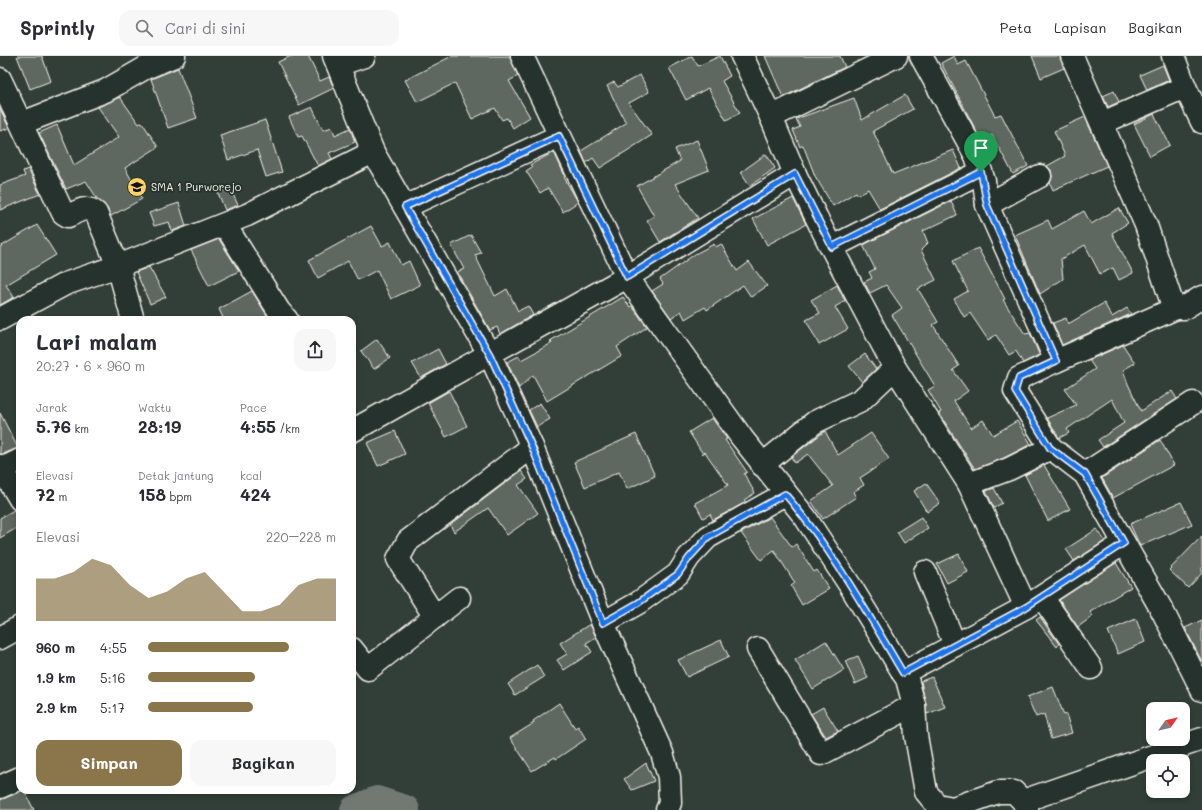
<!DOCTYPE html>
<html lang="id">
<meta charset="utf-8">
<style>
:root{--surface:#fff;--page:#f7f7f7;--text:#2b2b33;--muted:#7c7c81;--line:#e1e1e2;--accent:#8a764a}
body{margin:0;font-family:Mali,sans-serif;background:var(--page);color:var(--text);height:100vh;display:flex;flex-direction:column;font-size:15px;white-space:nowrap}
*{box-sizing:border-box;margin:0}
p{font-size:13px;color:var(--muted)}
.icon{flex:none;width:22px;height:22px;fill:none;stroke:currentColor;stroke-width:2;stroke-linecap:round;stroke-linejoin:round}
.map{position:relative;flex:1;overflow:hidden}
.side{position:absolute;left:16px;top:260px;width:340px;height:478px;display:flex;flex-direction:column;background:var(--surface);border-radius:12px;box-shadow:0 2px 6px #0003}
.side>*{flex:none}
.needle{width:26px;rotate:56deg}
.buttons{position:absolute;left:1146px;top:646px;display:grid;gap:8px}
.buttons a{display:grid;place-items:center;width:44px;height:44px;border-radius:8px;background:var(--surface);box-shadow:0 2px 6px #0003;font-size:20px}
.pin{position:absolute;display:grid;place-items:center;width:34px;height:34px;color:#fff;margin:-41px -17px;border-radius:50% 50% 50% 0;rotate:-45deg;box-shadow:0 0 4px #0007}
.pin .icon{rotate:45deg}
.round{display:grid;place-items:center;flex:none;width:42px;height:42px;border-radius:12px;background:var(--page)}
.overview{display:flex;align-items:center;justify-content:space-between;height:68px;padding:0 20px}
h1{font-size:22px;font-weight:800;line-height:30px}
.stats{display:grid;grid-template-columns:repeat(3,1fr);gap:6px;height:68px;padding:4px 20px}
.stats div{display:grid;align-content:center}
.stats b{font-size:17px;font-weight:800}
.stats small{font-size:11px;font-weight:400}
.stats p{font-size:11px}
.chart{height:112px;padding:8px 20px}
.chart p{display:flex;justify-content:space-between}
.chart svg{width:100%;height:72px;margin-top:4px;fill:var(--accent);opacity:.7}
.cta{display:flex;gap:8px;margin-top:auto;padding:8px 20px}
.cta a{flex:1;height:46px;border-radius:12px;background:var(--accent);color:#fff;font-size:16px;font-weight:800;line-height:46px;text-align:center}
.cta a+a{background:var(--page);color:var(--text)}
ul{padding:0 20px;list-style:none;font-size:13px}
li{display:grid;grid-template-columns:64px 48px 1fr;align-items:center;height:30px}
li i{height:10px;border-radius:5px;background:var(--accent)}
header{display:flex;align-items:center;gap:24px;box-sizing:border-box;height:56px;padding:0 20px;background:var(--surface);border-bottom:1px solid var(--line)}
header strong{font-size:19px}
nav{display:flex;gap:22px;margin-inline-start:auto;font-size:14px}
.search{width:280px;height:36px;background:var(--page);display:flex;align-items:center;gap:10px;box-sizing:border-box;padding:0 14px;border-radius:12px;color:var(--muted);font-size:15px}
.map>svg:first-child{display:block}
</style>
<header>
<strong>Sprintly</strong>
<div class="search"><svg class="icon" aria-label="search" viewBox="0 0 24 24"><circle cx="10" cy="10" r="6"/><path d="M15 15l6 6"/></svg>Cari di sini</div>
<nav><a>Peta</a><a>Lapisan</a><a>Bagikan</a></nav>
</header>
<div class="map">
<svg width="1202" height="754" viewBox="0 0 1202 754">
<rect width="100%" height="100%" fill="#323e38"/>
<filter id="ink" filterUnits="userSpaceOnUse"><feTurbulence type="fractalNoise" baseFrequency=".025" numOctaves="2"/><feDisplacementMap in="SourceGraphic" scale="8" xChannelSelector="R" yChannelSelector="G"/><feConvolveMatrix kernelMatrix="1 2 1 2 8 2 1 2 1" color-interpolation-filters="sRGB"/></filter>
<g filter="url(#ink)">
<g fill="none" stroke-linecap="round" stroke-linejoin="round">
<path stroke="#727972" stroke-width="30" d="M355,754L377,745L405,754"/>
</g>
<g fill="#5f6861" stroke="#f4f1e8">
<path d="M17,0H42L51,25L30,33Z"/>
<path d="M291,0H308L320,25L329,21L334,32L299,49L278,6Z"/>
<path d="M452,0H510L518,20L509,25L530,61L513,72L507,62L502,64L495,52L472,63L455,27L417,46L405,24Z"/>
<path d="M692,0L698,10L720,0L730,20L722,25L740,57L726,64L708,32L686,44L669,12Z"/>
<path d="M765,0H840L845,11L783,41Z"/>
<path d="M954,0L958,9L966,5L995,60L1001,58L1028,110L1013,118L992,79L981,84L941,7Z"/>
<path d="M1032,0H1060L1064,12L1041,22Z"/>
<path d="M1163,9L1169,24L1147,34L1140,19Z"/>
<path d="M178,12L197,62L168,72L151,23Z"/>
<path d="M640,19L649,36L629,47L652,79L600,112L593,102L586,107L581,95L626,67L607,30L614,26L618,31Z"/>
<path d="M1114,35L1119,46L1108,51L1103,40Z"/>
<path d="M905,39L913,53L873,75L893,118L953,94L961,112L880,153L868,133L858,139L856,136L833,150L815,120L803,89L800,91L793,74L800,71L796,63L854,42L862,64Z"/>
<path d="M120,41L139,68L142,66L158,91L125,112L142,143L111,160L107,152L98,144L86,125L66,133L39,77L57,69L74,109L119,81L98,51Z"/>
<path d="M312,51L323,74L332,71L335,79L350,72L355,86L329,97L332,103L318,110L302,80L298,81L289,61Z"/>
<path d="M0,52L9,72L0,75Z"/>
<path d="M1154,58L1170,89L1150,100L1134,68Z"/>
<path d="M1085,61L1107,110L1053,134L1050,127L1052,121L1051,114L1047,110L1065,100L1054,75Z"/>
<path d="M265,64L282,116L266,121L257,94L228,104L220,79Z"/>
<path d="M697,84L709,114L675,128L698,162L660,186L647,164L654,160L637,130L680,105L675,93Z"/>
<path d="M554,96L565,120L564,121L578,146L563,156L548,132L540,137L526,115L532,111L530,109Z"/>
<path d="M766,98L775,112L750,130L741,116Z"/>
<path d="M28,113L40,138L0,154V129L25,120L23,115Z"/>
<path d="M230,132L238,149L225,154L218,137Z"/>
<path d="M793,142L806,168L767,189L753,163Z"/>
<path d="M951,145L957,159L923,175L928,187L921,194L936,224L918,233L938,266L933,269L959,310L953,314L968,335L954,345L971,372L983,364L993,379L1017,365L1031,388L1004,402L975,413L939,357L941,356L928,334L935,330L892,259L902,252L886,229L870,237L864,226L872,222L869,216L875,213L863,189Z"/>
<path d="M179,147L186,170L172,175L169,166L154,170L149,157Z"/>
<path d="M1119,152L1128,167L1112,177L1133,217L1119,224L1113,212L1100,218L1085,189L1061,203L1063,223L1040,238L1015,179L1048,164L1052,173L1084,155L1091,168Z"/>
<path d="M37,169L56,199L6,229L14,241L0,249V191Z"/>
<path d="M371,170L382,190L390,186L401,209L409,205L420,229L391,243L377,214L358,224L348,205L318,222L309,204Z"/>
<path d="M471,179L481,197L475,199L495,240L507,233L518,255L528,250L533,259L500,278L497,271L490,274L457,216L464,213L451,189Z"/>
<path d="M219,183L239,215L209,230L191,194Z"/>
<path d="M714,188L716,191L721,188L737,215L749,206L767,230L751,241L743,229L707,254L705,251L685,263L681,255L671,262L652,235L663,228L660,223L695,198Z"/>
<path d="M978,192L1005,243L1003,244L1025,278L1030,277L1039,298L1037,300L1023,307L1016,295L1009,299L996,279L988,284L970,257L964,261L954,243L968,235L953,205Z"/>
<path d="M149,211L166,241L150,248L136,216Z"/>
<path d="M837,229L845,245L835,251L848,273L819,289L806,264L820,257L811,244Z"/>
<path d="M252,235L270,264H224L219,253Z"/>
<path d="M623,241L630,251L632,250L647,271L617,291L622,300L547,345L533,319L519,332L507,306L519,300L521,304L552,287L550,285Z"/>
<path d="M1104,247L1112,261L1127,252L1131,258L1062,289L1053,267L1066,262L1068,268Z"/>
<path d="M377,283L390,302L374,313L361,295Z"/>
<path d="M1123,289L1135,307L1123,314L1128,328L1141,355L1172,335L1177,343L1103,391L1098,384L1124,367L1112,343L1067,373L1069,377L1059,382L1047,362L1076,349L1065,333L1095,313L1089,304Z"/>
<path d="M438,293L446,308L421,322L412,307Z"/>
<path d="M865,298L876,313L862,326L849,310Z"/>
<path d="M449,335L467,370L446,381L428,347Z"/>
<path d="M540,347L550,363L537,371L529,354Z"/>
<path d="M0,357L18,392L3,398H0Z"/>
<path d="M712,362L727,383L725,384L747,416L744,418L755,437L744,444L746,446L713,464L710,458L703,462L695,447L728,429L705,396L703,398L689,376Z"/>
<path d="M395,375L405,398L378,410L367,387Z"/>
<path d="M825,375L838,399L871,377L889,403L860,422L864,429L853,436L856,441L823,463L811,445L833,430L808,398L795,407L791,401Z"/>
<path d="M636,378L655,420L627,433L619,416L585,431L574,406Z"/>
<path d="M1160,384L1174,409L1113,442L1102,422Z"/>
<path d="M1044,409L1070,453L1048,465L1025,419Z"/>
<path d="M521,415L527,423L518,429L538,457L507,479L488,452L454,476L450,469Z"/>
<path d="M926,427L940,447L927,456L914,435Z"/>
<path d="M994,432L1002,447L994,452L986,435Z"/>
<path d="M1181,446L1192,468L1140,490L1130,468Z"/>
<path d="M14,454L20,455V470L0,482V462Z"/>
<path d="M770,461L792,491L796,488L814,516L817,514L829,533L802,549L791,530L795,527L774,494L761,504L741,477Z"/>
<path d="M921,461L928,472L904,487L897,476Z"/>
<path d="M1097,473L1105,485L1074,505L1066,493Z"/>
<path d="M1202,480V517L1188,532L1169,514Z"/>
<path d="M959,498L968,516L947,527L937,508Z"/>
<path d="M1116,507L1131,531L1090,556L1093,560L1078,571L1059,544Z"/>
<path d="M1040,561L1059,588L1057,591L1036,564Z"/>
<path d="M1136,563L1145,586L1118,598L1108,575Z"/>
<path d="M1202,564V606L1185,572Z"/>
<path d="M590,568L596,581L586,587L592,596L564,614L557,604L567,598L560,587Z"/>
<path d="M721,584L729,601L687,621L678,604Z"/>
<path d="M826,585L844,614L813,633L795,604Z"/>
<path d="M858,600L868,622L855,628L845,605Z"/>
<path d="M537,609L544,621L515,639L508,628Z"/>
<path d="M932,621L945,651L927,658L921,625Z"/>
<path d="M1053,631L1064,659L1066,658L1072,677L1051,683L1044,658L1036,661L1027,641Z"/>
<path d="M559,647L575,672L578,670L586,683L556,703L555,701L532,715L510,682L534,667L533,665Z"/>
<path d="M823,651L838,675L826,681L811,658Z"/>
<path d="M646,707L654,725L632,734L624,723Z"/>
<path d="M24,734L34,754H0V744Z"/>
</g>
<g fill="none" stroke-linecap="round" stroke-linejoin="round">
<g stroke="#f4f1e8" stroke-width="25">
<g id="minor">
<path d="M334,0L373,96L490,299L532,391L603,567L662,697L669,721L670,747L667,754"/>
<path d="M522,0L627,221L742,382L805,461L851,531L907,623L914,649L916,680L926,736L937,749L953,752L998,736H1014L1023,745L1027,754"/>
<path d="M742,0L771,61L795,118L828,185L895,312L969,428L1026,551"/>
<path d="M921,0L976,100L984,125L987,149L1056,305L1019,322L1015,335L1051,392L1085,418L1163,556L1202,634"/>
<path d="M1072,0L1146,169L1172,247L1176,252H1184L1202,241"/>
<path d="M1173,0L1185,31L1202,66"/>
<path d="M338,9L364,0"/>
<path d="M0,23L63,157L68,160C79,155 86,149 96,157L118,210L133,264"/>
<path d="M771,61L896,0"/>
<path d="M22,67L105,35L145,12L174,0"/>
<path d="M1102,67L1185,31"/>
<path d="M987,149L1040,120"/>
<path d="M405,151L559,80"/>
<path d="M225,169L279,255L287,264"/>
<path d="M832,191L981,116"/>
<path d="M0,263L65,228L118,210L247,159L373,96"/>
<path d="M1056,305L1176,252"/>
<path d="M352,375L627,221L795,118"/>
<path d="M762,409L815,366L861,344L895,312"/>
<path d="M0,410L20,443"/>
<path d="M0,414L20,404"/>
<path d="M1085,418L1193,347"/>
<path d="M969,428L1009,413L1051,392"/>
<path d="M925,516L955,589"/>
<path d="M1042,541L1091,612"/>
<path d="M435,561L398,503L408,485L532,391"/>
<path d="M603,567L638,547L678,518L689,501L708,481L785,438"/>
<path d="M0,582L20,571"/>
<path d="M352,593L368,613L459,542"/>
<path d="M758,593L821,698L914,649"/>
<path d="M903,617L1026,551L1124,487"/>
<path d="M0,731L20,722"/>
<path d="M1023,745L1202,683"/>
</g>
</g>
<use href="#minor" stroke="#26332d" stroke-width="22"/>
</g>
</g>
<g fill="none" stroke-linecap="round" stroke-linejoin="round" filter="url(#ink)">
<g stroke="#fff" stroke-width="8">
<path id="route" d="M559,80L627,221L795,118L832,191L981,116L987,149L1056,305L1019,322L1015,335L1050,392L1085,418L1124,487L1026,551L903,617C867,556 831,492 785,438L708,481L689,502L678,518L638,547L603,567L532,391L490,299L405,151Z"/>
</g>
<use href="#route" stroke="#1a73e8" stroke-width="5"/>
</g>
<defs>
<g id="school-disc" transform="scale(1)"><circle r="9.5" fill="#ffd166" stroke="#26332d"/><path d="M0-5L7-2L0 1L-7-2ZM-4 1L0 2.5L4 1V4Q0 6-4 4Z" fill="#111"/></g>
</defs>
<g fill-rule="evenodd">
<use href="#school-disc" x="137" y="131"/>
</g>
<g text-anchor="middle" stroke-width="3.5" stroke-linejoin="round" paint-order="stroke">
<g font-size="11" fill="#f4f1e8" stroke="#26332d" text-anchor="start">
<text x="151" y="135">SMA 1 Purworejo</text>
</g>
</g>
</svg>
<div class="buttons">
<a><svg class="needle" viewBox="-14 -14 28 28"><path d="M0-13l5 13h-10z" fill="#e53935"/><path d="M0 13l5-13h-10z" fill="#7c7c81"/></svg></a>
<a><svg class="icon" aria-label="locate" viewBox="0 0 24 24"><circle cx="12" cy="12" r="6"/><path d="M12 2v4M12 18v4M2 12h4M18 12h4"/></svg></a>
</div>
<div class="pin" style="left:981px;top:116px;background:#1e9e55"><svg class="icon" aria-label="arrive" viewBox="0 0 24 24"><path d="M6 21V4h12l-3 4 3 4H6"/></svg></div>
<section class="side">
<div class="overview"><div><h1>Lari malam</h1><p>20:27 · 6 × 960 m</p></div><a class="round"><svg class="icon" aria-label="share" viewBox="0 0 24 24"><path d="M12 15V3M7 8l5-5 5 5M5 13v7h14v-7"/></svg></a></div>
<div class="stats">
<div><p>Jarak</p><b>5.76<small> km</small></b></div>
<div><p>Waktu</p><b>28:19</b></div>
<div><p>Pace</p><b>4:55<small> /km</small></b></div>
</div>
<div class="stats">
<div><p>Elevasi</p><b>72<small> m</small></b></div>
<div><p>Detak jantung</p><b>158<small> bpm</small></b></div>
<div><p>kcal</p><b>424</b></div>
</div>
<div class="chart"><p><span>Elevasi</span>220–228 m</p>
<svg viewBox="0 0 160 44" preserveAspectRatio="none"><path d="M0 44V18L10 18L20 14L30 6L40 10L50 22L60 30L70 26L80 18L90 14L100 26L110 38L120 38L130 34L140 22L150 18L160 18V44z"/></svg>
</div>
<ul>
<li><b>960 m</b>4:55<i style="width:75%"></i></li>
<li><b>1.9 km</b>5:16<i style="width:57%"></i></li>
<li><b>2.9 km</b>5:17<i style="width:56%"></i></li>
</ul>
<div class="cta"><a>Simpan</a><a>Bagikan</a></div>
</section>
</div>
